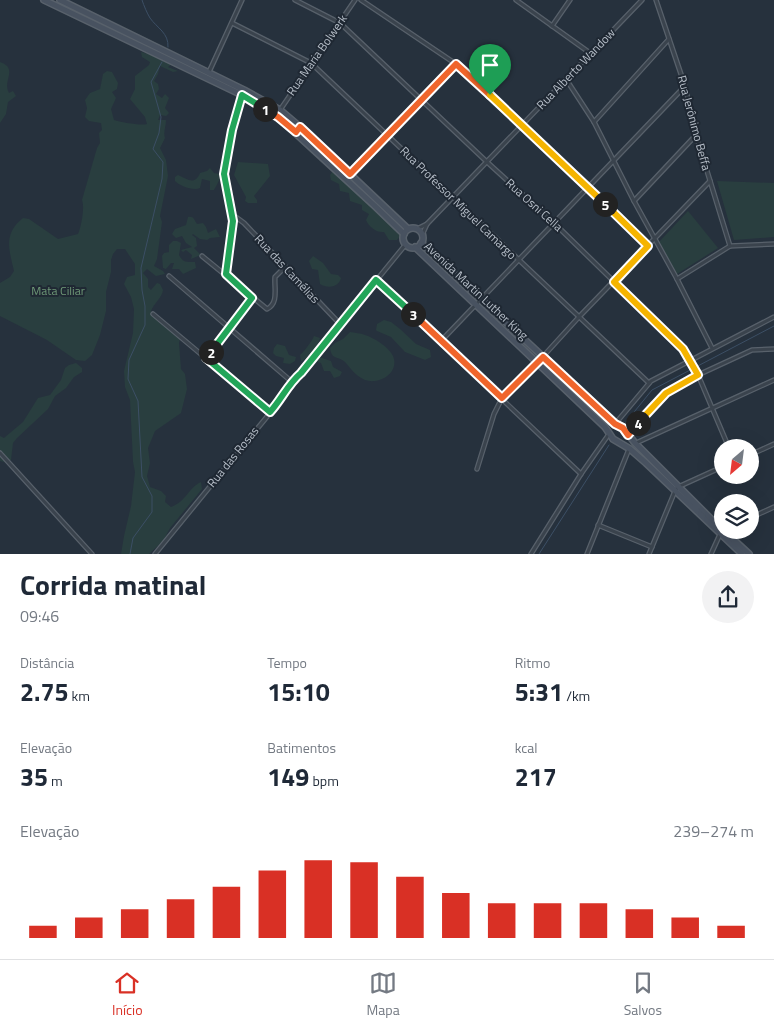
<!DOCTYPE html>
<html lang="pt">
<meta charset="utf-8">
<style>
:root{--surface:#fff;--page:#f2f2f3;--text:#1f2937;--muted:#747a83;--line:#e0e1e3;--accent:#d93025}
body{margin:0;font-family:"Titillium Web",sans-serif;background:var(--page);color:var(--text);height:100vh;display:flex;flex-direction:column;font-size:19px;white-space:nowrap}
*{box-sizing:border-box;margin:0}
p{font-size:16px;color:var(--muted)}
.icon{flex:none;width:28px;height:28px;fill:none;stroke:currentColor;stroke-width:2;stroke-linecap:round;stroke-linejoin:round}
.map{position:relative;height:554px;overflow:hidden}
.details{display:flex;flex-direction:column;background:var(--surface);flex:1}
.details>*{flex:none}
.needle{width:32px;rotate:208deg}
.fabs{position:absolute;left:714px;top:439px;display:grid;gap:10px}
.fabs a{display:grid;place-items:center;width:45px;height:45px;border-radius:50%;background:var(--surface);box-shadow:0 5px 20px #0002;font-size:25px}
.pin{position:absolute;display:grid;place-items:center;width:42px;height:42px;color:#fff;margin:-51px -21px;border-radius:50% 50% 50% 0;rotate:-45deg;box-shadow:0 0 5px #0007}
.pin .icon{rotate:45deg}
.km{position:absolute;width:25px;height:25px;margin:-12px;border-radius:50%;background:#222;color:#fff;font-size:14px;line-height:25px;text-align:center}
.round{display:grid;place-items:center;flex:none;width:52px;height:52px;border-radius:26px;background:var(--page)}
.headline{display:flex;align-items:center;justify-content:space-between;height:85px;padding:0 20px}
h1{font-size:28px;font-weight:700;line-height:38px}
.figures{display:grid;grid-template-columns:repeat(3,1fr);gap:8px;height:85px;padding:5px 20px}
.figures div{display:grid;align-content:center}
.figures b{font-size:25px;font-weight:700}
.figures small{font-size:14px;font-weight:400}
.figures p{font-size:14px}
.chart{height:140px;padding:10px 20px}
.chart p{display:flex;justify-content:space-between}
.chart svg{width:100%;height:90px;margin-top:5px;stroke:var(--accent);stroke-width:6}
.menu{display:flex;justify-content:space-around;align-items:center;height:70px;border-top:1px solid var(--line);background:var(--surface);font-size:14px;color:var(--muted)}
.menu a{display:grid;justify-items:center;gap:2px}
.menu .selected{color:var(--accent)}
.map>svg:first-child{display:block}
</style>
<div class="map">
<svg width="774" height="554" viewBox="0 0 774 554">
<rect width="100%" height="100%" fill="#26313d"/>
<g fill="#293e3f">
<path d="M141,52L159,57L172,64L168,67L178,71L173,72L160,66L158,74L154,81L158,84L159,89L156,94L162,98L165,94L169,98L165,108L169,113L166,116L160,115L158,120H166C166,127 163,132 165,138L160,148L166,160L168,176L160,216L162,222L157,259L154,266L163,271L165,274L156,276L147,269L143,273L148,279V287L151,290L157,283L160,284L163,290C162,298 154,303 151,311L153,315L180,339L179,343L181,369L185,374L187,389L181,413L155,431L148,448L150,463L147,476L150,487L161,491L166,496L165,502L171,507C188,500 187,489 201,482L202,489L170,528L163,541L149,554H121L124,536L131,506L135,472L133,462L130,400L125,387L124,371L133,333L134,309L131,297L124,284L127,277L135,275V264L125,249H117L113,254L111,260V272L106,292V311L100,335L92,355L85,361L76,360L47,340L0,316V283L10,277L14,271C9,249 3,234 23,218L29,219L58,239L78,234C81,228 85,207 82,200L97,148L100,143L99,133L102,130L101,123L89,121L85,117L87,108L85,100L90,93L100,89L103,74L107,71L112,72L118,83L117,89L112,92L116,98L111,109L114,120C121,122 141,126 147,124L145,117L130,99L135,89V76L149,65L150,62L142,57Z"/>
<path d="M0,62C19,69 2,80 9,93L13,91L16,96L8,102L6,114L0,123Z"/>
<path d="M238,162L268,164L270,176L254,196L257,200V203H248L245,201L246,197L234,175Z"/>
<path d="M210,168L214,173L219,174L221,177L214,190H210V181L202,179L200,188C193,191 180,186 175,181V177L178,175C187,179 195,186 200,173L207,171Z"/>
<path d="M333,171L362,196L377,213L391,224L400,236L397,240H389L384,232C377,233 369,227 366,220L369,214L362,210V205L350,201L349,193L340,191L339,184L331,180L330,175Z"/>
<path d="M717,181L774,183V237L734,240Z"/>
<path d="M688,211L718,248L677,274L659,242Z"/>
<path d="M188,217C194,216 194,220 197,224L203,223L206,227L208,233L216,229L220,237L210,238L207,240L200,239L193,234L192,235L196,238L197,246L194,248L201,255L191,259L192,255L186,250L183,252L181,250L192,247L186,243L182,236L176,238L172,234L175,229L186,225Z"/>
<path d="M173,241H177L181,243L179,255C183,263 187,262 195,262L196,268L183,274L179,269H172L174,263H171L166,269L163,268L162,256L164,253L169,252V245Z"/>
<path d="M313,256L323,263L331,274L338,275L341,278C339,287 328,289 320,284L318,270L312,269L309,261Z"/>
<path d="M384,320L391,322L400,329L416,344L430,350L431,357L425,360L405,352L391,337L377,331L376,330L377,324Z"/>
<path d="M350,332C355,333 360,333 365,335C374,338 388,346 393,356C400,373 379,385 365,380C356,376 351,369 345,362C337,355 332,361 330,348L335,343L343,339Z"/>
<path d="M314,336L320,338C316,351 314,353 302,361H301L300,355C304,352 312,341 314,336Z"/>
<path d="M277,344L285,346L289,355L296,357L295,361L290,364L283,363L284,358L276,356L273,353L274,348Z"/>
<path d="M316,356L331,361L333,367L342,372L340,376L334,378L330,371H324L321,363L313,360Z"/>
<path d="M76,363L82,368V372L74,377L66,388L55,396L48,409L17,438L13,443L11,460L4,462L0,461V436L4,438L23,422L38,398L50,395L61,380L65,368L69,365Z"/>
</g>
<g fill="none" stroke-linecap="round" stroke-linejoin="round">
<g stroke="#3c4f65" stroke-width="1">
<path d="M142,0C144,6 147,13 150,18C157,28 169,33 168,47"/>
<path d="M626,422L652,390L774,326"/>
<path d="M130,554L133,538L152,512V496L142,477L138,401L128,379L129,360L145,325V306L142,290L141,268L162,179L163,162L153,149L159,133L161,117L151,82L162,62"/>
<path d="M539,554L609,445"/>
</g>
<g stroke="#58616b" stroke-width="5.5">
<g id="street">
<path d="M295,0L340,23L487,162L553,222L683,349L696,370L729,448"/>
<path d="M361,0L456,64L587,186L648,246"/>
<path d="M516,0L590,53"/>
<path d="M656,0L685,86L696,135L730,246"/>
<path d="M232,23L311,63L649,383"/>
<path d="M552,26L570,0"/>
<path d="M209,72L242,0"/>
<path d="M566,79L594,122L634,201L677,279L712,348"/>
<path d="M280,110L355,0"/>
<path d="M594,122L669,39"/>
<path d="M350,174L456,64"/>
<path d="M634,201L696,135"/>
<path d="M233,215L244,223L340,324"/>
<path d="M417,229L427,224"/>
<path d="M422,235L427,224L642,0"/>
<path d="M202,256L267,309C279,303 274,288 275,277L285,267"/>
<path d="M226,274L233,221L224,174L237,107L242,94"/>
<path d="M169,276L292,382"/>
<path d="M677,279L730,246L774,244"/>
<path d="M376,280L581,474"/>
<path d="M153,314L270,412"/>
<path d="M441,341L685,86"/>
<path d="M206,358L252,298"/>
<path d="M615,424L651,381L774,317"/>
<path d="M628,434L666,393L698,375L752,350L774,349"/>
<path d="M636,443L774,380"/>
<path d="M0,453L92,554"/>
<path d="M750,455L774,444"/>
<path d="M477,469L494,414L502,398L538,362L578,318L710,181"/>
<path d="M750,518L774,507"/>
<path d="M598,525L652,547"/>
<path d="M155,554L279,402L292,382L301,373L406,244"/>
<path d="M531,554L581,474L609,434"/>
<path d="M587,554L629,449"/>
<path d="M649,554L675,491L678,487L722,467"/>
<path d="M711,554L721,532"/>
</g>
</g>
<g stroke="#58616b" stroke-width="8">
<g id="secondary">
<path d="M44,0L242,95L278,117L376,207L404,234"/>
<path d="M60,0L244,90L280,110L300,127L408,229"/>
<circle cx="413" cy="238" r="10"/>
<path d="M421,243L615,424L623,428L635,443L722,530"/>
<path d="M415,247L605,427L613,439L630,449L646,463L742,554"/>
<path d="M723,530L749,554"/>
</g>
</g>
<use href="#street" stroke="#3a434d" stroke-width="3"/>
<use href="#secondary" stroke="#485260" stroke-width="5"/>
</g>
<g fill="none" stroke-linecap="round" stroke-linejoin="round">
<g stroke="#fff" stroke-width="10">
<path id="split-1" d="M265,109L278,117L296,132L300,127L350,174L456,64L490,95"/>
</g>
<g stroke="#fff" stroke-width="10">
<path id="split-2" d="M211,352L252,298L226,274L233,221L224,174L232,130L242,95L265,109"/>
</g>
<g stroke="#fff" stroke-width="10">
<path id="split-3" d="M211,352L206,358L270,412C281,400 288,384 301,373L376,280L413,314"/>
</g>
<g stroke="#fff" stroke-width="10">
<path id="split-4" d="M413,314L502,398L543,357L615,424L623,428L628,435L638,423"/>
</g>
<g stroke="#fff" stroke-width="10">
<path id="split-5" d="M605,204L648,246L614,282L683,349L698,375L666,393L638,423"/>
</g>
<g stroke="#fff" stroke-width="10">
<path id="split-6" d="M490,95L605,204"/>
</g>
<use href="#split-1" stroke="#f0652b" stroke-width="6"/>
<use href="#split-2" stroke="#22a559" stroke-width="6"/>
<use href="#split-3" stroke="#22a559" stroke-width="6"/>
<use href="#split-4" stroke="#f0652b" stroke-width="6"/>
<use href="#split-5" stroke="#f5b400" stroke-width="6"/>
<use href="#split-6" stroke="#f5b400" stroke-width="6"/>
</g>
<g text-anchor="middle" stroke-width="4" stroke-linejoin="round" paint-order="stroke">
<g font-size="12" fill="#b6bec8" stroke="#1f2833">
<text transform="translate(317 55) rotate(-55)" y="4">Rua Maria Bolwerk</text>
<text transform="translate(576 69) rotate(-46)" y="4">Rua Alberto Wandow</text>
<text transform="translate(694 123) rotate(75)" y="4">Rua Jerônimo Beffa</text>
<text transform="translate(458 203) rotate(44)" y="4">Rua Professor Miguel Camargo</text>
<text transform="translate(534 205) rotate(42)" y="4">Rua Osni Cella</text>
<text transform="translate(287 269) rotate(47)" y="4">Rua das Camélias</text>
<text transform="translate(476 291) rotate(43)" y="4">Avenida Martin Luther King</text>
<text transform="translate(233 457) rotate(-51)" y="4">Rua das Rosas</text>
</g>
<g font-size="12" fill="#6e9877" stroke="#1f2833">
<text x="58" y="295">Mata Ciliar</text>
</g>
</g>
</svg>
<div class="fabs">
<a><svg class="needle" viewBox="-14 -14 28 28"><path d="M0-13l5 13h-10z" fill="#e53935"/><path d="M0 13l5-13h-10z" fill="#747a83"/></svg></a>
<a><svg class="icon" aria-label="layers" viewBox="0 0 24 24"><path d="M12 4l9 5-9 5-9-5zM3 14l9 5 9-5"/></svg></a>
</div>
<div class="pin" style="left:490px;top:95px;background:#1e9e55"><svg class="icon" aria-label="arrive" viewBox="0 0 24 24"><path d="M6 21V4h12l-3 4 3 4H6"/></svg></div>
<b class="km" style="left:265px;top:109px">1</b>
<b class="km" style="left:211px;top:352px">2</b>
<b class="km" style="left:413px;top:314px">3</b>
<b class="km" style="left:638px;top:423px">4</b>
<b class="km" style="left:605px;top:204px">5</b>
</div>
<section class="details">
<div class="headline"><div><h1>Corrida matinal</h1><p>09:46</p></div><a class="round"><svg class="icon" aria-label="share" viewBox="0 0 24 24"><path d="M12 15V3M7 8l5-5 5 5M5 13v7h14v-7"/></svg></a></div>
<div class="figures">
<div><p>Distância</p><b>2.75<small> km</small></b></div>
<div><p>Tempo</p><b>15:10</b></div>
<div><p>Ritmo</p><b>5:31<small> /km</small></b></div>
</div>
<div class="figures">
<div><p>Elevação</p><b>35<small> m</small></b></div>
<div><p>Batimentos</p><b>149<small> bpm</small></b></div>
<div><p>kcal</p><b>217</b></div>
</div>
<div class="chart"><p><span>Elevação</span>239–274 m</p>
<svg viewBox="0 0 160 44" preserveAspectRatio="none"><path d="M5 44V38M15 44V34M25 44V30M35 44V25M45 44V19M55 44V11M65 44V6M75 44V7M85 44V14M95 44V22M105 44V27M115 44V27M125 44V27M135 44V30M145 44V34M155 44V38"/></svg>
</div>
</section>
<nav class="menu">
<a class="selected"><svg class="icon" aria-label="home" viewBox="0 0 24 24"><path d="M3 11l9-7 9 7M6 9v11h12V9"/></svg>Início</a>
<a><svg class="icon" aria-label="map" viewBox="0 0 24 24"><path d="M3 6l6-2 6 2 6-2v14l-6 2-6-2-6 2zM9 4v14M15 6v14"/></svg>Mapa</a>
<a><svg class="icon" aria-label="saved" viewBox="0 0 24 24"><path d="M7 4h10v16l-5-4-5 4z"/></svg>Salvos</a>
</nav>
